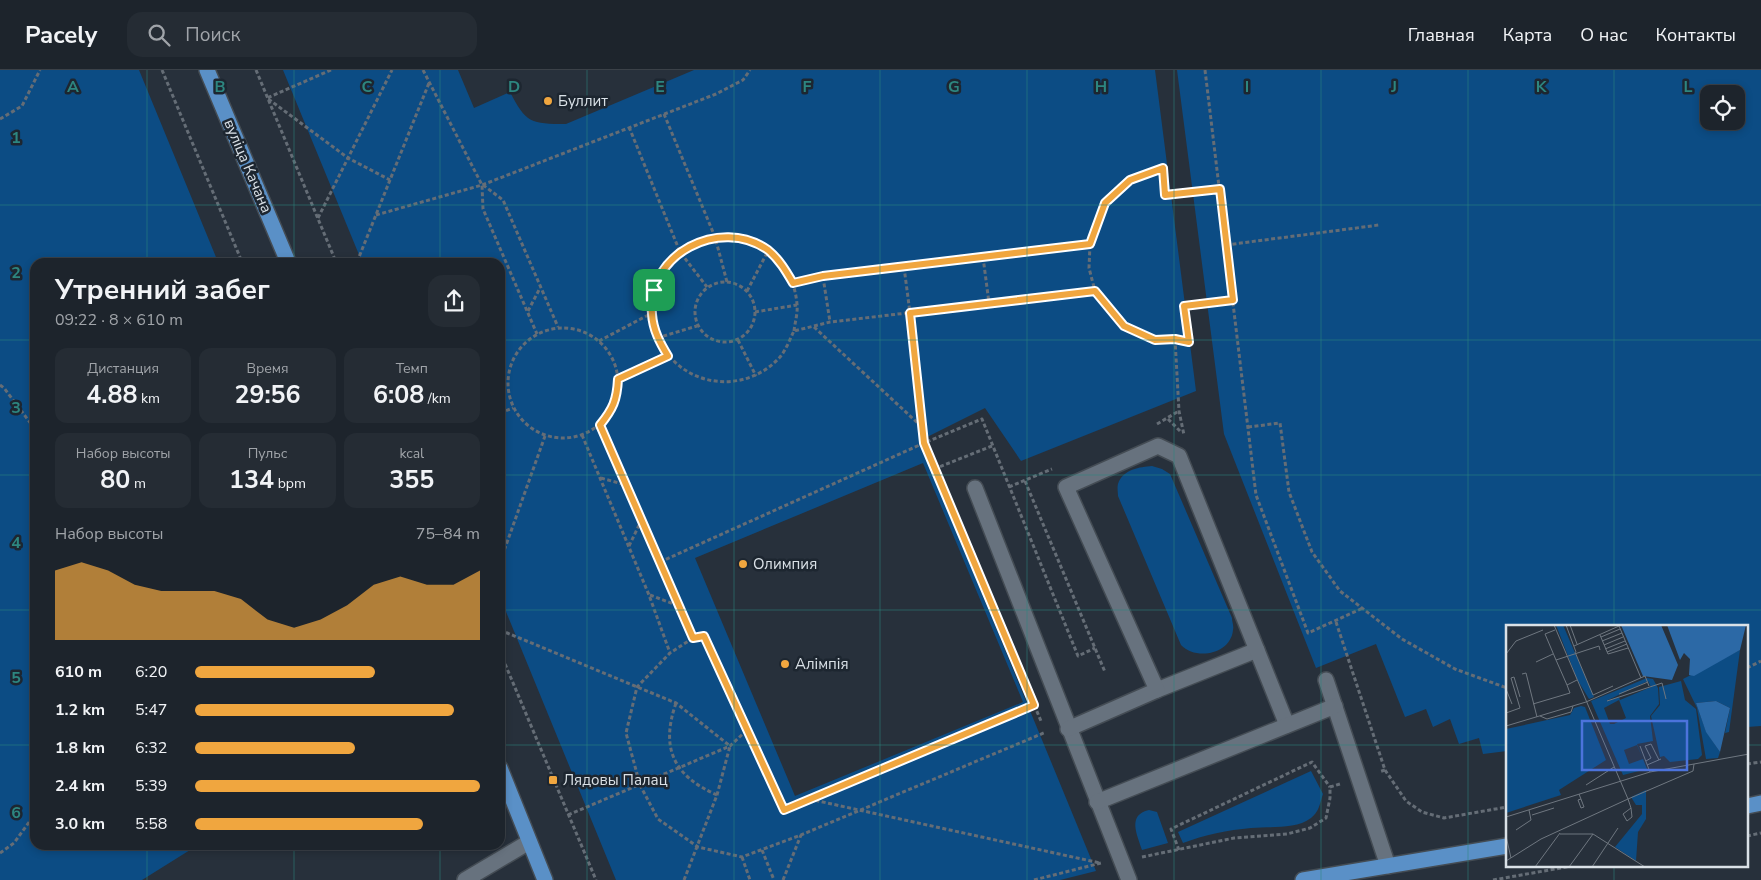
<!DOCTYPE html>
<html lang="ru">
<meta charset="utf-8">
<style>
:root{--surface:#1d242c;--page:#252c34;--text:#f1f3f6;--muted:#a0a4a9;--line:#3b4148;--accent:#f0a63f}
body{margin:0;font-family:"Nunito Sans",sans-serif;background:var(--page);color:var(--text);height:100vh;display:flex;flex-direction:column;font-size:19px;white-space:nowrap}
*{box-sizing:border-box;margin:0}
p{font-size:16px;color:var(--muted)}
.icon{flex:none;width:28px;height:28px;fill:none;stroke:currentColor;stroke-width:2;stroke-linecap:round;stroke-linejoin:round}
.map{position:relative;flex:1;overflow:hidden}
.drawer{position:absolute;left:30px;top:188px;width:475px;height:592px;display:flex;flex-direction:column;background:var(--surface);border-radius:15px;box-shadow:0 2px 8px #0003,0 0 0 1px var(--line)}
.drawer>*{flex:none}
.buttons{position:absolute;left:1700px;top:15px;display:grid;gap:10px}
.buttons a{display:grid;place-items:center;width:45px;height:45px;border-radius:10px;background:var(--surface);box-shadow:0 2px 8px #0003,0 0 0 1px var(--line);font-size:25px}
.pin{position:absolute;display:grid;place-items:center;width:42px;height:42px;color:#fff;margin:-21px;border-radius:10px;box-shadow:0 2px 8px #0006}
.round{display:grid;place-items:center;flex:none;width:52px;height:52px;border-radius:15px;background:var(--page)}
.head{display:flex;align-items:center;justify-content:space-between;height:85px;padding:0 25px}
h1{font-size:28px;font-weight:700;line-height:38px}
.figures{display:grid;grid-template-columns:repeat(3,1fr);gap:8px;height:85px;padding:5px 25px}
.figures div{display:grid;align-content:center;border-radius:12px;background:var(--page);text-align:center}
.figures b{font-size:25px;font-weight:700}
.figures small{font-size:14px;font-weight:400}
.figures p{font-size:14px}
.chart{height:140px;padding:10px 25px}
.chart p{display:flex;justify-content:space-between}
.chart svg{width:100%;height:90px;margin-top:5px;fill:var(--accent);opacity:.7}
ul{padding:0 25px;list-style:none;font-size:16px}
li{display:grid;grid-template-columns:80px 60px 1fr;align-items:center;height:38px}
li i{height:12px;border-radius:6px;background:var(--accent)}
header{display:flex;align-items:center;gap:30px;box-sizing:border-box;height:70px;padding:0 25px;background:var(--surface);border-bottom:1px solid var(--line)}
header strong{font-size:24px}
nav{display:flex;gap:28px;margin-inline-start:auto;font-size:18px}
.search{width:350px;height:45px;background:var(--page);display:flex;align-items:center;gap:12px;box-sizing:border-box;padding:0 18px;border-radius:15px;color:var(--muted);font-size:19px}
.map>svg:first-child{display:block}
</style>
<header>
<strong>Pacely</strong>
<div class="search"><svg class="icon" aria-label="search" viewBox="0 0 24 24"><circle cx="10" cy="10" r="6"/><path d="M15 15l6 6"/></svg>Поиск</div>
<nav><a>Главная</a><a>Карта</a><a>О нас</a><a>Контакты</a></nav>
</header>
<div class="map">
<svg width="1761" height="810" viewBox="0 0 1761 810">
<rect width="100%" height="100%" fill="#27303b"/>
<g fill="#0c4c84" fill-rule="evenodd">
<path d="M0,0H139L218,192H35V775H198L142,810H0Z"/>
<path d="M283,0H458L474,38L510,22C526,53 531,54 566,54L694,0H1155L1196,321L1021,391L985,338L919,371L1096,801L1060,810H616L500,527V192H362ZM923,393L1023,632L795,726L695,488Z"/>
<path d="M1177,0H1761V656L1747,657V556H1507V681L1483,684L1479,668L1459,674L1450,649L1433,657L1426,639L1405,647L1376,574L1316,598L1224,364ZM1709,24H1736V51H1709Z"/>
<path d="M1152,396L1162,399L1170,404L1232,548C1232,552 1234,556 1233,560C1231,584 1196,591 1181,575L1118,426C1118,423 1117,417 1118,414C1123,399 1140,397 1152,396Z"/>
<path d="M1311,701L1323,724C1320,733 1319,742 1311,748C1295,760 1270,756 1251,758C1228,760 1204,765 1183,773L1178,762Z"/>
<path d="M1149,740L1157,742L1168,773L1142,780C1137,764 1127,745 1149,740Z"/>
</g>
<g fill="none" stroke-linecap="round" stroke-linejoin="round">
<g stroke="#444c54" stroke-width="18">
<g id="minor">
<path d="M975,418L1129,810"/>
<path d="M1326,610L1388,796"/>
<path d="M1157,620L1257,580"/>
<path d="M1068,659L1157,620L1066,417L1158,376L1179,386L1287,655"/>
<path d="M1097,732L1335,636"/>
<path d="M465,810L529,772"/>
</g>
</g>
<g stroke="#444c54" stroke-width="18">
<g id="major">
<path d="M207,0L288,192"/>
<path d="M500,698L545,810"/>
<path d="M1747,736L1761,733"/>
<path d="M1303,810L1507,776"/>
</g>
</g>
<g stroke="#656d76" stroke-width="3" stroke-dasharray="4 2.5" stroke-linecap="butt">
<path d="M162,0L242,192"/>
<path d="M256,0L336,192"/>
<path d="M331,0L267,28L348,88L390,110"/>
<path d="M423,0L482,115L483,139L537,264"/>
<path d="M1205,0L1256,425L1308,563L1363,538"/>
<path d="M664,44L715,167L727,212"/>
<path d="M0,49L22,36L40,0"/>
<path d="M629,57L680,182L707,217"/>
<path d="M483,115L503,130L558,257"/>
<path d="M1219,119L1165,125L1163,98L1130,110L1105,133L1090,174L1089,198L1095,221L1124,256L1155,270L1175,269L1189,272L1184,236L1233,230"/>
<path d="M376,145L482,115L716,24L743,10L750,0"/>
<path d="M318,148L392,0"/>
<path d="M1226,175L1379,155"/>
<path d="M983,187L989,233"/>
<path d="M357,192L429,13"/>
<path d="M904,197L910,243L924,373L1041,651"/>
<path d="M823,207L830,252"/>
<circle cx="725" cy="242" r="30"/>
<path d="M793,213L823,207L1090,174"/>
<path d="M747,221L768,181"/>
<path d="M528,241L540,218"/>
<path d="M755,242L797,235"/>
<path d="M814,257L922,357"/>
<circle cx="563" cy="313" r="55"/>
<path d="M794,261C795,252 798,243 797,234C789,146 662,146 653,233C650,257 660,279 677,294C707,320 753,317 780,287C786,280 790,269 794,261L830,252L1095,221"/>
<path d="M657,268L697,256"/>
<path d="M1175,269L1179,341L1184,365"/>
<path d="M738,270L756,306"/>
<path d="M599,271L652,243"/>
<path d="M618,309L668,286"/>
<path d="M0,315L4,318L35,359"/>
<path d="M500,343L513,338"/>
<path d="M1168,349L1180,361"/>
<path d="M1157,354L1179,341"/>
<path d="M600,355L693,568"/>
<path d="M1248,357L1280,353L1289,422L1312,482L1340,521L1402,569L1455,599L1507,618"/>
<path d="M582,365L649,525L670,583"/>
<path d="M934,399L992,376"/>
<path d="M601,408L626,415"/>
<path d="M1025,411L1105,602"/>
<path d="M1009,417L1052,399"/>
<path d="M629,476L641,451"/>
<path d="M500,492L545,366"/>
<path d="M660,492L924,373L982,349L1078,586L1095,578"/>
<path d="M650,525L679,536"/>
<path d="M1336,552L1385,700L1379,702"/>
<path d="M500,560L676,633L730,676"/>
<path d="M500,582L596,810"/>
<path d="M1747,598L1761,591"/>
<path d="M676,633C660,679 674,706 717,725"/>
<path d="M1034,635L783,740L704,566L693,568L670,583L637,617L626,663L640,715L658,749L698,777L742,787L801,765L1046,662"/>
<path d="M1747,694L1761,692"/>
<path d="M1385,700L1406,731L1422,742L1444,748L1507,737"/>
<path d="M809,729L1100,793"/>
<path d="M568,745L730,676L747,660"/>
<path d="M1747,766L1761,763"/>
<path d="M762,780L774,810"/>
<path d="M1179,780L1171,759L1312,692L1330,717"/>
<path d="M0,783L14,773L35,744"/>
<path d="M742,787L750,810"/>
<path d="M1142,787L1234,768L1287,764L1310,758L1326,748L1330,728V717L1340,714"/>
<path d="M684,810L717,725L730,676"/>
<path d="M783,810L801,765"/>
<path d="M1034,810L1101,793"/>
<path d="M1493,810L1572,796"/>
</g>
<use href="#minor" stroke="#67727e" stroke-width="15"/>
<use href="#major" stroke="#5a90c7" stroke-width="15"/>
</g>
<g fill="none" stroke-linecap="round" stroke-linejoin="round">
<g stroke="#fff" stroke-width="10">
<path id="route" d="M1163,98L1165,125L1220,119L1233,230L1184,236L1189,272L1175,269L1155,270L1124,256L1095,221L910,243L924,373L1034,635L784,740L704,566L693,568L600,355C613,339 617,330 618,309L668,286C660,273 653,260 652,244C646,184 720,146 768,180C779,189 786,201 793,213L823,206L1090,174L1105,133L1130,110Z"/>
</g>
<use href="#route" stroke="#f0a63f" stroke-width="6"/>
</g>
<path fill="none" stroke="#2d8680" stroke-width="1" stroke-opacity="0.55" d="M147,0V192M294,0V192M440,0V192M587,0V810M734,0V810M880,0V810M1027,0V810M1174,0V810M1321,0V810M1468,0V810M1614,0V556M0,135H1761M0,270H35M500,270H1761M0,405H35M500,405H1761M0,540H35M500,540H1761M0,675H35M500,675H1507M1747,675H1761M147,775V810M294,775V810M440,775V810M1614,796V810"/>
<g fill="#f0a63f" stroke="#1d2630" stroke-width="2">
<circle cx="548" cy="31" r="5"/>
<circle cx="743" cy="494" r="5"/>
<circle cx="785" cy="594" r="5"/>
<rect x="548" y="705" width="10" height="10" rx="2.5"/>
</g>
<g text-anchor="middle" stroke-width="5" stroke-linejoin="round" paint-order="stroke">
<g font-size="15" fill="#dae1e7" stroke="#1d2630" text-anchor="start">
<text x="558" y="36">Буллит</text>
<text x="753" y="499">Олимпия</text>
<text x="795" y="599">Алімпія</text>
<text x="563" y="715">Лядовы Палац</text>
</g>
<g font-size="15" fill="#dae1e7" stroke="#1d2630">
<text transform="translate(248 96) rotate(67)" y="5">вуліца Качана</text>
</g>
</g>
<g transform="translate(1506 555)">
<rect width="242" height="242" fill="#27303b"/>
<path d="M50,0H57L88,72L83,74L71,54ZM234,25L223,107L219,108L224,83L210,76L190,78L200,106L214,127L212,133L200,134L191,83L177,54ZM141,53L147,54L152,63L153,79L144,91L147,116L131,119L141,144L117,150L85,76ZM142,56L145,62L114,75L113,72L100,76ZM113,75L120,93L108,99H104L98,83ZM131,120L137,134L123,139L118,125ZM175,56L179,75L190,84L196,130L192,134L164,137L158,131L154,132L145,91L154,80L153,62ZM75,81L79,82L100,135L53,165L55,170L0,188V104L64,90L68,83ZM140,165V194L132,207L130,236L109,222L136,189V180H130L125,172Z" fill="#0c4c84" fill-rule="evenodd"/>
<path d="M115,0H155L172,40L166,55L137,51ZM161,0H240L234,25L188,51L183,50L184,34L178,28L174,35ZM210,76L224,83L214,127L200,107L190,78Z" fill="#2c69a6"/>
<path fill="none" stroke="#6f7780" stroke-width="1" d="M60,0L70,27M64,0L71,19M49,5L39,9L50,35M94,10L102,29L122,23M95,12L114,4M96,16L116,8M98,20L117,12M68,21L113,1L135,53M99,24L119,16M69,27L87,70L107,61M101,27L121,19M0,29L10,16L37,5M30,37L47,29M16,49L20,48L31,92M71,55L61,60L50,35L93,21L94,25M0,64L6,79M113,69L142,57M101,76L156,58L160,74M80,77L139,51L143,61M27,79L64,68L61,60M0,88L14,83L5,53L8,52L14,72M34,91L41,94L65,87L67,81M0,101L80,77M134,121L144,147M140,136L145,133L139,121L145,119L153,135M141,140L155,134M80,160L108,142M73,169L78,182L75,183L72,175L75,174M125,183L126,192L121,196L117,189L125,183L122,174L187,146L188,139M26,190L48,183M0,192L144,147L243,129M10,205L25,195L23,185M54,209H87L139,242M0,211L5,233M0,236L35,214L122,174L48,0M29,242L54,208M63,242L87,209M86,242L112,203"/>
<path fill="#4c73dc" fill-opacity="0.15" stroke="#4c73dc" stroke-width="2.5" d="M76,96H181V145H76Z"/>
<rect width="242" height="242" fill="none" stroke="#dae1e7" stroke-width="2.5"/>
</g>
<g font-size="16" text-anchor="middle" font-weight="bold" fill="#2d8680" stroke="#1d2630" stroke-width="5" stroke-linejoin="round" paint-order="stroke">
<text x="73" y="22">A</text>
<text x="220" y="22">B</text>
<text x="367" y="22">C</text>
<text x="514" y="22">D</text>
<text x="660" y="22">E</text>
<text x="807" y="22">F</text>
<text x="954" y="22">G</text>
<text x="1101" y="22">H</text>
<text x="1247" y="22">I</text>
<text x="1394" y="22">J</text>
<text x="1541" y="22">K</text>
<text x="1688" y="22">L</text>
<text x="16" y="73">1</text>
<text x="16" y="208">2</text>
<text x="16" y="343">3</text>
<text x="16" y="478">4</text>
<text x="16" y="613">5</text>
<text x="16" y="748">6</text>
</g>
</svg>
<div class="buttons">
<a><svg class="icon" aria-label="locate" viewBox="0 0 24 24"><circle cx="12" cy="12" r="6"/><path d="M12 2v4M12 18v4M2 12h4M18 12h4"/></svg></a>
</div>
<div class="pin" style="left:654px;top:220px;background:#1e9e55"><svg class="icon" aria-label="arrive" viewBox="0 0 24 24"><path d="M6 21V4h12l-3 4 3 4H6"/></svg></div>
<section class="drawer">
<div class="head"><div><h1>Утренний забег</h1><p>09:22 · 8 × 610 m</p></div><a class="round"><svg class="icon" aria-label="share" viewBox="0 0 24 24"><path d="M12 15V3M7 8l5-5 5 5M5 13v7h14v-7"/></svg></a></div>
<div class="figures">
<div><p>Дистанция</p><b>4.88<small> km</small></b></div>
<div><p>Время</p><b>29:56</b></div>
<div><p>Темп</p><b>6:08<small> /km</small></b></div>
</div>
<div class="figures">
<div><p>Набор высоты</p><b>80<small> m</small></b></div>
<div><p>Пульс</p><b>134<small> bpm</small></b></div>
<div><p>kcal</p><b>355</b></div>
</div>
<div class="chart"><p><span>Набор высоты</span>75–84 m</p>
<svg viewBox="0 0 160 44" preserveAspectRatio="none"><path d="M0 44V10L10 6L20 10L30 17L40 20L50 20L60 20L70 24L80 34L90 38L100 34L110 27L120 17L130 13L140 17L150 17L160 10V44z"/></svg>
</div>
<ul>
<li><b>610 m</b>6:20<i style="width:63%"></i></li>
<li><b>1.2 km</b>5:47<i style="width:91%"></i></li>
<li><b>1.8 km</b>6:32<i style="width:56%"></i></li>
<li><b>2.4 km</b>5:39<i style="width:100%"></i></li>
<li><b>3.0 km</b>5:58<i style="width:80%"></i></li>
</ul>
</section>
</div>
